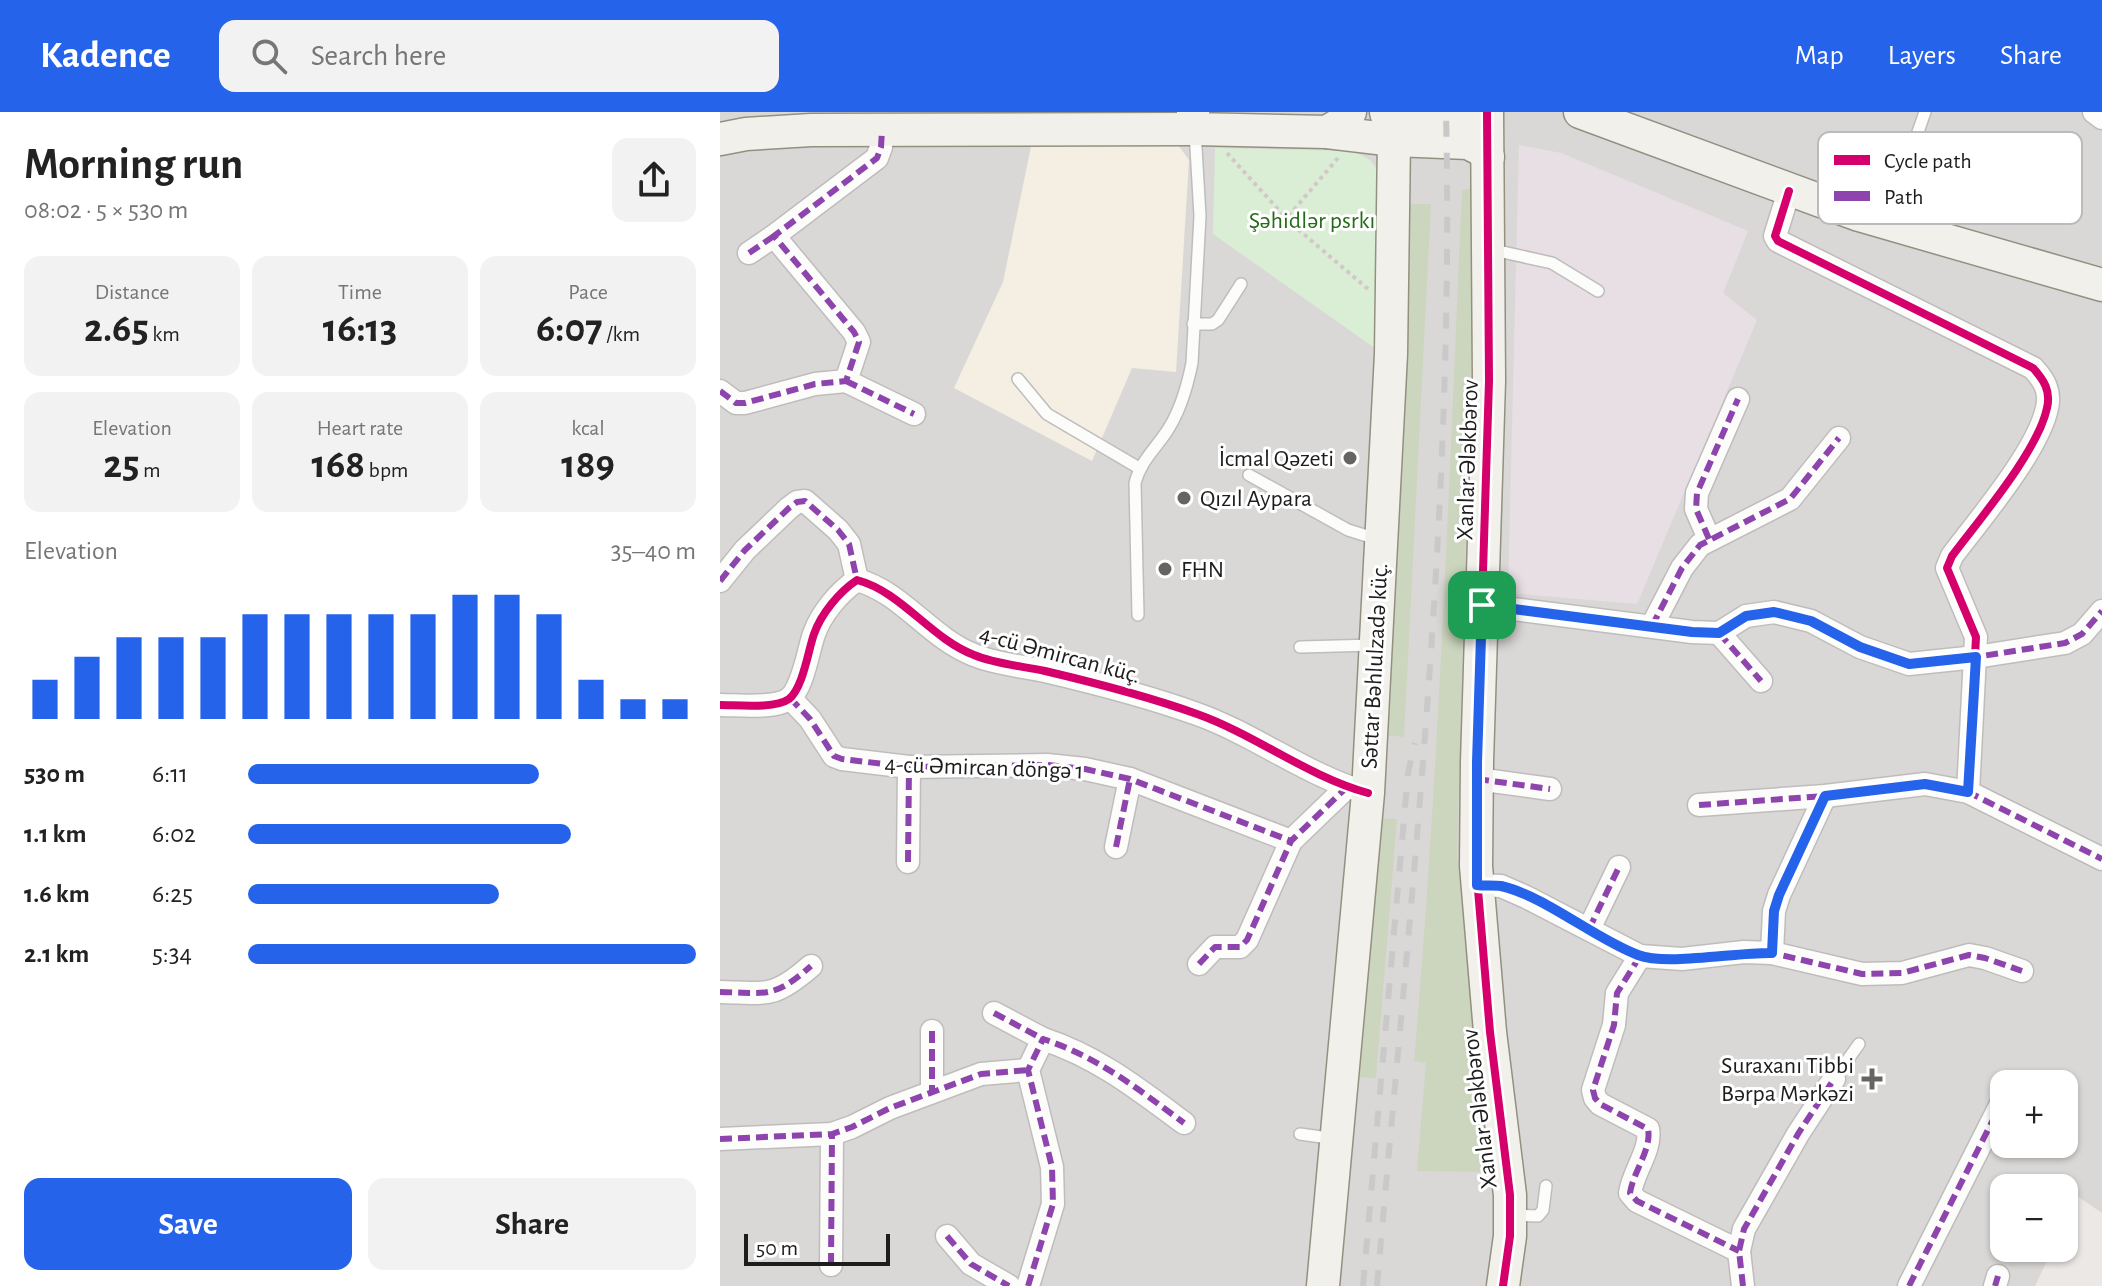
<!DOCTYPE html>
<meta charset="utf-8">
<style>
:root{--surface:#fff;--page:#f2f2f2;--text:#222;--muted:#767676;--accent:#2563eb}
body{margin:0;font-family:"Alegreya Sans",sans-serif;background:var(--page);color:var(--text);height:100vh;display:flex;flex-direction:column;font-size:30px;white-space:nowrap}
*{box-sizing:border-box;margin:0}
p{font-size:26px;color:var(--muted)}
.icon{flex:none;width:44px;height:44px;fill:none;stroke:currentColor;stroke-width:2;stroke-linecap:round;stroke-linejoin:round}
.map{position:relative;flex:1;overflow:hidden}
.side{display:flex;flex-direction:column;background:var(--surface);width:720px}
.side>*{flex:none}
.fabs{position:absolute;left:1270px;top:958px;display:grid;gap:16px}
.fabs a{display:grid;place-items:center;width:88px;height:88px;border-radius:16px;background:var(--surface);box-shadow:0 2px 6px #0004;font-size:40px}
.scale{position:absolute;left:24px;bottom:20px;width:146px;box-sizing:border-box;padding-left:8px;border:4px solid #1d1d1d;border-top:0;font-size:22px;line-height:28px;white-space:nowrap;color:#1d1d1d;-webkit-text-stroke:6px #fff;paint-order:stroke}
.pin{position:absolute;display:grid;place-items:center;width:68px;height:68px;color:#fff;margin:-34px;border-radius:16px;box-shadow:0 4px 12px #0006}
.round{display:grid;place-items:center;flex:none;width:84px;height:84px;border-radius:16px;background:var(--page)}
.headline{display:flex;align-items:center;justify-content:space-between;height:136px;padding:0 24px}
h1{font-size:44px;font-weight:700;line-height:60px}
.metrics{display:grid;grid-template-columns:repeat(3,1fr);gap:12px;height:136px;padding:8px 24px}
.metrics div{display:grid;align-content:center;border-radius:16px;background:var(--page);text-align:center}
.metrics b{font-size:40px;font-weight:700}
.metrics small{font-size:22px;font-weight:400}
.metrics p{font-size:22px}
.chart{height:224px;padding:16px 24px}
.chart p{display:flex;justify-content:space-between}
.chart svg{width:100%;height:144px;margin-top:8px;stroke:var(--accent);stroke-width:6}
.action{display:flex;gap:16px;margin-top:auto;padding:16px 24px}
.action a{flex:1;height:92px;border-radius:16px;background:var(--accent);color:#fff;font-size:32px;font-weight:700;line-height:92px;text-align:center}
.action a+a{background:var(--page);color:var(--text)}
ul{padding:0 24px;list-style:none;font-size:26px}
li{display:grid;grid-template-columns:128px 96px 1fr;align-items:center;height:60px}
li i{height:20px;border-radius:10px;background:var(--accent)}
header{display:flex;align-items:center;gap:48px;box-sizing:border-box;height:112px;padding:0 40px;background:var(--accent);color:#fff}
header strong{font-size:38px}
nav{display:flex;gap:44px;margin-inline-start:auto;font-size:28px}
.search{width:560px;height:72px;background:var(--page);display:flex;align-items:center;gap:20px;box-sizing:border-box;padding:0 28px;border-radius:16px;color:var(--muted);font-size:30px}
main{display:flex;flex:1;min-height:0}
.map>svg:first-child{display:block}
</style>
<header>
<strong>Kadence</strong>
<div class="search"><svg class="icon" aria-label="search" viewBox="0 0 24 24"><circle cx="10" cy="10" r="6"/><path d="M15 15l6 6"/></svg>Search here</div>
<nav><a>Map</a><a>Layers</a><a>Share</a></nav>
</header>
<main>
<section class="side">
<div class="headline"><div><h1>Morning run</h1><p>08:02 · 5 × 530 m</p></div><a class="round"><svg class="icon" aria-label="share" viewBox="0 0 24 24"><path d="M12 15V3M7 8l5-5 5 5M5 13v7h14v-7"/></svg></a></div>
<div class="metrics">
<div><p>Distance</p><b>2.65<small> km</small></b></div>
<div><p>Time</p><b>16:13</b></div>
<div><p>Pace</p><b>6:07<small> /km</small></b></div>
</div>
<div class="metrics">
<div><p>Elevation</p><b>25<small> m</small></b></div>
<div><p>Heart rate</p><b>168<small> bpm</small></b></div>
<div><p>kcal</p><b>189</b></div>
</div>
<div class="chart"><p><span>Elevation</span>35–40 m</p>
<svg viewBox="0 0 160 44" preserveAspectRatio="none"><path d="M5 44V32M15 44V25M25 44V19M35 44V19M45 44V19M55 44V12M65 44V12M75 44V12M85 44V12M95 44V12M105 44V6M115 44V6M125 44V12M135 44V32M145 44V38M155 44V38"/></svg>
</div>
<ul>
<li><b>530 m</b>6:11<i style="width:65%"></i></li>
<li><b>1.1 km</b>6:02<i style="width:72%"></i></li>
<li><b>1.6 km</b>6:25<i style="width:56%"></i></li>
<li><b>2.1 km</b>5:34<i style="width:100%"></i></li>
</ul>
<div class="action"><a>Save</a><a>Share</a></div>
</section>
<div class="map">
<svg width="1382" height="1174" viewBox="0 0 1382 1174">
<rect width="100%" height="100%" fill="#ebe8e6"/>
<path fill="#dad8d7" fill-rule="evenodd" d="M0,0H1382V1101L1357,1084L1344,1112V1076H1284V1136H1333L1315,1174H0ZM1284,972H1344V1032H1284Z"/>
<path fill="#e8dfe5" d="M799,33L841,41L1028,119L1003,181L1037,208L917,492L788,481Z"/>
<path fill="#f4efe2" d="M312,30L458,33L469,48L456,260L412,256L372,349L234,276L283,170Z"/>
<g fill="#d9d8d7">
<path d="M1108,979L1161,1007L1141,1045L1085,1013Z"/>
<path d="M710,1158L785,1166L783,1174H709Z"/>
</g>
<g fill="#ccd6be">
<path d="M756,75L737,743L769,1060L697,1059L706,951L694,949C719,660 729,369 742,78Z"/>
<path d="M688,92H711L684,625L663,623Z"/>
<path d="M660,706L677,707L656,966L638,965Z"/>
</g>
<path fill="#d9eed4" d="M495,36L634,39L650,48L663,65L659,239L493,122Z"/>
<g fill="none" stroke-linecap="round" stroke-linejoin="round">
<g stroke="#bebdbc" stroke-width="14">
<g id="lane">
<path d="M1185,57L1205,0"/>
<path d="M769,137L832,151L878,179"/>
<path d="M473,212H492L498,208L521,172"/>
<path d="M298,267L327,302L419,356"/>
<path d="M529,363L628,418L657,427"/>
<path d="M418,503L415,371C420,351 433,339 445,322C460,301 467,276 472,251L480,104L475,19"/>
<path d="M580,535L654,533"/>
<path d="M1114,967L1139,932"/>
<path d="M580,1022L616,1027"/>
<path d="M791,1103L818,1104L823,1098L826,1074"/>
</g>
</g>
<g stroke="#bebdbc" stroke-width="25">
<g id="street">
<path d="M1374,0L1382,6"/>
<path d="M1069,79L1055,124L1058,129L1313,256C1324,268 1331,279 1327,296C1318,339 1259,408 1232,444L1227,456L1256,525L1248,680"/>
<path d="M29,141L54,124"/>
<path d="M126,269L194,302"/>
<path d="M0,279L16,291H25L95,272L126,269L139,230L134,220L54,124L157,46L161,35L162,18"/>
<path d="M989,427L976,397L977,381L1018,287"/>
<path d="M0,469L25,438L69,396L77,390L85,389L118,418L129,432L137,468"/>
<path d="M762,493L972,520L999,521L1026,504L1054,500L1091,509L1140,535L1189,552L1256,545L1345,531L1362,522L1382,499"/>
<path d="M932,514L962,456L980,433L1070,387L1119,326"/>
<path d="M999,521L1041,569"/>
<path d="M70,586L90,607L114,644L122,647L189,655L327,653L365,657L410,667L571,729"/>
<path d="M0,593C17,593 55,597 69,587C83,576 88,539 94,522C101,502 119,480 137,468C182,480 210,526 254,543C275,552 302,554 325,559C376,571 427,584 477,602C536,623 587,664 648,681"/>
<path d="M757,667L830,677"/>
<path d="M979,693L1105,684L1205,672L1248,680L1382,747"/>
<path d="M396,735L410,667"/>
<path d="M188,750L189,655"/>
<path d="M757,773L781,774L806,785L920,844L962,847L1024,840L1052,841L1142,862L1182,861L1249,843L1265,846L1302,859"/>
<path d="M869,817L899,755"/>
<path d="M1052,841L1054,799L1059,783L1105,684"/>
<path d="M920,844L897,881L894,913L873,978L875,986L880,992L928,1017C932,1037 913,1060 910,1081L917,1089L1019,1139"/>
<path d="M479,852L495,835H520L527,828L571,729L627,675"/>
<path d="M0,880C47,881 53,887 91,854"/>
<path d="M274,901L323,927"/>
<path d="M212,919V980"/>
<path d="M0,1027L112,1022L132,1015L170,996L261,962L308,958"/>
<path d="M227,1124L251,1152L289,1174"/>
<path d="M111,1153L112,1022"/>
<path d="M308,1174L333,1092L332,1055L308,958L323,927C378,945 418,977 464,1011"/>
<path d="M1023,1174L1019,1139L1024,1117L1078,1022L1114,967"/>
<path d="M1189,1174L1280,994"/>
<path d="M1275,1174L1278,1164"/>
</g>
</g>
<g stroke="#939080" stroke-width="35">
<g id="secondary">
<path d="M473,0L474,17L607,20L625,9L630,0"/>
<path d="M691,0L738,5L755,0"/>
<path d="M767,0L769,269L757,650L756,754L770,920L790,1083V1124L783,1174"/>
<path d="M860,0L1139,103L1382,173"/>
<path d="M607,20L674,28L748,31L762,38L768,45"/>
<path d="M0,27L26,22L91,18L474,17"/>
<path d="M603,1174L648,681L671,242L674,28L666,0"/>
</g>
</g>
<g stroke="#d4c7c9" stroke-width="4" stroke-dasharray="4 4" stroke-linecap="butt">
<path d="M507,41L566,106"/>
<path d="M618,46L566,107L648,177"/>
</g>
<use href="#lane" stroke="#fcfcfb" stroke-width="11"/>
<use href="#street" stroke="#fcfcfb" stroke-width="22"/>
<use href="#secondary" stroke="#f1f0eb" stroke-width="32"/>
<g stroke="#cac9c9" stroke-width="6" stroke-dasharray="16 16" stroke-linecap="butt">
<path d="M643,1174L688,661L695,631"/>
<path d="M657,1174C691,784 735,392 726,0"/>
</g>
<g stroke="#8e44ad" stroke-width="6" stroke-dasharray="12 6" stroke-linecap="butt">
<path d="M29,141L54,124"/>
<path d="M126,269L194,302"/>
<path d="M0,279L16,291H25L95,272L126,269L139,230L134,220L54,124L157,46L161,35L162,18"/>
<path d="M989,427L976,397L977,381L1018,287"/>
<path d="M0,469L25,438L69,396L77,390L85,389L118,418L129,432L137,468"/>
<path d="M762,493L972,520L999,521L1026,504L1054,500L1091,509L1140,535L1189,552L1256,545L1345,531L1362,522L1382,499"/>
<path d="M932,514L962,456L980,433L1070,387L1119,326"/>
<path d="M999,521L1041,569"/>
<path d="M70,586L90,607L114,644L122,647L189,655L327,653L365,657L410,667L571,729"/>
<path d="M757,667L830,677"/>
<path d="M979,693L1105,684L1205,672L1248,680L1382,747"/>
<path d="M396,735L410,667"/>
<path d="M188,750L189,655"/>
<path d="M757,773L781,774L806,785L920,844L962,847L1024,840L1052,841L1142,862L1182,861L1249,843L1265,846L1302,859"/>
<path d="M869,817L899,755"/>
<path d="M1052,841L1054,799L1059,783L1105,684"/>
<path d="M920,844L897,881L894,913L873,978L875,986L880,992L928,1017C932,1037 913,1060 910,1081L917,1089L1019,1139"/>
<path d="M479,852L495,835H520L527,828L571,729L627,675"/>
<path d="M0,880C47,881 53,887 91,854"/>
<path d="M274,901L323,927"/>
<path d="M212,919V980"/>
<path d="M0,1027L112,1022L132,1015L170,996L261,962L308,958"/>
<path d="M227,1124L251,1152L289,1174"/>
<path d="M111,1153L112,1022"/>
<path d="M308,1174L333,1092L332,1055L308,958L323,927C378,945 418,977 464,1011"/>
<path d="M1023,1174L1019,1139L1024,1117L1078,1022L1114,967"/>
<path d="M1189,1174L1280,994"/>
<path d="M1275,1174L1278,1164"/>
</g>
<g stroke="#fff" stroke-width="13">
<g id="cycleway">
<path d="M767,0L769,269L757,650L756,754L770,920L790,1083V1124L783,1174"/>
<path d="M1069,79L1055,124L1058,129L1313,256C1324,268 1331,279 1327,296C1318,339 1259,408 1232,444L1227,456L1256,525L1248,680"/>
<path d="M0,593C17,593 55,597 69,587C83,576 88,539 94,522C101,502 119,480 137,468C182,480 210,526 254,543C275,552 302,554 325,559C376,571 427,584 477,602C536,623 587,664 648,681"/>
</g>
</g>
<use href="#cycleway" stroke="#d6006c" stroke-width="8"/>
</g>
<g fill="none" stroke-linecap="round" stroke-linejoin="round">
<g stroke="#fff" stroke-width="16">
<path id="route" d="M762,493L972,520L999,521L1026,504L1054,500L1091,509L1140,535L1189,552L1256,545L1248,680L1205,672L1105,684L1059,783L1054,799L1052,841C1017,840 947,854 918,843C875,827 825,784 781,774C774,773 764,774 757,773V650Z"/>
</g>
<use href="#route" stroke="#2563eb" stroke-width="10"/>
</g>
<g fill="#656463" stroke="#fff" stroke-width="3">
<circle cx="630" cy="346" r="8"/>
<circle cx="464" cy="386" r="8"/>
<circle cx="445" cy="457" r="8"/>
<path d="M1148 955h8v8h8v8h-8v8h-8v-8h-8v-8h8z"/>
</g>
<g text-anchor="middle" stroke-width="6" stroke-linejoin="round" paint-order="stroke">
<g font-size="24" fill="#236d18" stroke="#fff">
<text x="592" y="116">Şəhidlər psrkı</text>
</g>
<g font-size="24" fill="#1d1d1d" stroke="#fff" text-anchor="end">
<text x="614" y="354">İcmal Qəzeti</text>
<text x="480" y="394" text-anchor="start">Qızıl Aypara</text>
<text x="461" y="465" text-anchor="start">FHN</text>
<text x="1134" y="961">Suraxanı Tibbi<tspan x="1134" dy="28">Bərpa Mərkəzi</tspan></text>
</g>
<g font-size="24" fill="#1d1d1d" stroke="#fff">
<text transform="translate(747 348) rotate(-88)" y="8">Xanlar Ələkbərov</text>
<text transform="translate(340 542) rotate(15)" y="8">4-cü Əmircan küç.</text>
<text transform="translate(654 554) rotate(-87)" y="8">Səttar Bəhlulzadə küç.</text>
<text transform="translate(264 655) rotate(2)" y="8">4-cü Əmircan döngə 1</text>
<text transform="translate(759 997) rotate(-97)" y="8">Xanlar Ələkbərov</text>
</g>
</g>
<rect x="1098" y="20" width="264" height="92" rx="12" fill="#fff" stroke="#bbb" stroke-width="2"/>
<rect x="1114" y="43" width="36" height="10" fill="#d6006c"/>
<rect x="1114" y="79" width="36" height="10" fill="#8e44ad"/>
<g font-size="22" fill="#1d1d1d">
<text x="1164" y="56">Cycle path</text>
<text x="1164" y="92">Path</text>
</g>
</svg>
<div class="fabs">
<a>+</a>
<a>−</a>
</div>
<div class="scale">50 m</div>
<div class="pin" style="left:762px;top:493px;background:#1e9e55"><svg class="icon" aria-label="arrive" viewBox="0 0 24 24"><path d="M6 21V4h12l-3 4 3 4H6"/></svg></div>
</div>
</main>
